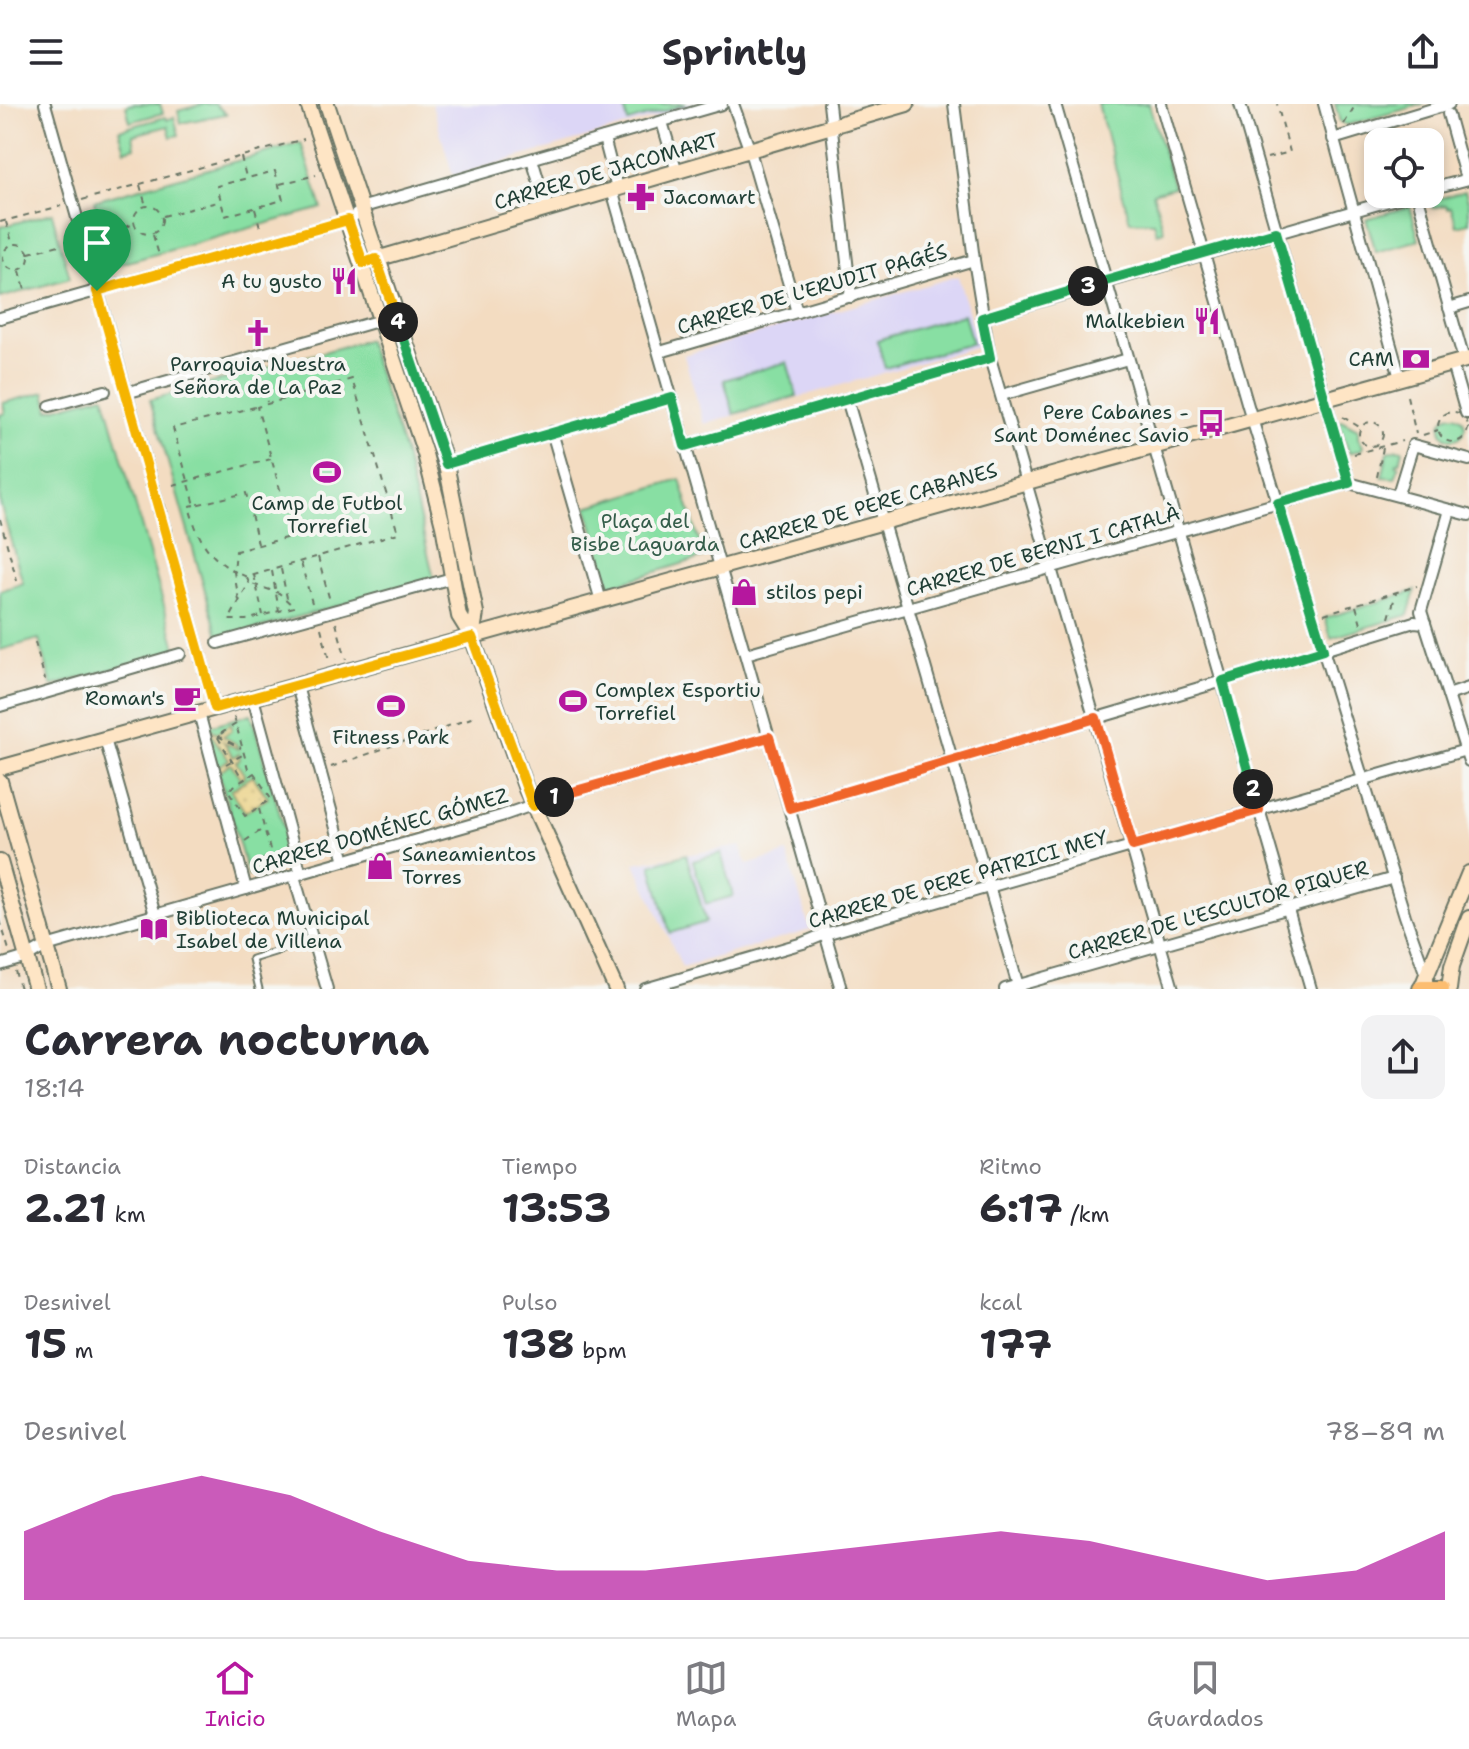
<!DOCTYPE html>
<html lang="es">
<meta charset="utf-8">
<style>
:root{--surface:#fff;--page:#f2f2f3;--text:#2b2b33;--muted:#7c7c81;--line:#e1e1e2;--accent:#b5179e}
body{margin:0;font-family:"Shantell Sans",sans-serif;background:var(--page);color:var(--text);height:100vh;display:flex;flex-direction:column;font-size:30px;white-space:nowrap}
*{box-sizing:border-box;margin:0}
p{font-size:26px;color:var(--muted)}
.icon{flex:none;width:44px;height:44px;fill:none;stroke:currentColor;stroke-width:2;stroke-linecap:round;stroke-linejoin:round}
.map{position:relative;height:885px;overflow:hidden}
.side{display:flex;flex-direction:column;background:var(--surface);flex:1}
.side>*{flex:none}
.buttons{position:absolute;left:1364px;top:24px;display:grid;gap:16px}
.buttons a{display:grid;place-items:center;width:80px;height:80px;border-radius:16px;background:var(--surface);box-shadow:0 4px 12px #0003;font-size:40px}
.pin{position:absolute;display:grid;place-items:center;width:68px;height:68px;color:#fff;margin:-82px -34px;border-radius:50% 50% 50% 0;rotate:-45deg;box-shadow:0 0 8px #0007}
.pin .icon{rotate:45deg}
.km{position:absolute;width:40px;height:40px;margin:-20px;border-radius:50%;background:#222;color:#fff;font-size:22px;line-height:40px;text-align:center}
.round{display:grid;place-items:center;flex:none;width:84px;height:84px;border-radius:16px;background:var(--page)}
.head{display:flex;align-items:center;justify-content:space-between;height:136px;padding:0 24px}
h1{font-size:44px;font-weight:700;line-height:60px}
.metrics{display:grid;grid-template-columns:repeat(3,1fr);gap:12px;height:136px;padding:8px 24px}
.metrics div{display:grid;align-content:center}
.metrics b{font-size:40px;font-weight:700}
.metrics small{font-size:22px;font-weight:400}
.metrics p{font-size:22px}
.chart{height:224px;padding:16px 24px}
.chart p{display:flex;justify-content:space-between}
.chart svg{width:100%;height:144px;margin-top:8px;fill:var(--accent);opacity:.7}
header{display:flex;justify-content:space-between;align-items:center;height:104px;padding:0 24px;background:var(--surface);font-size:36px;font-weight:700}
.dock{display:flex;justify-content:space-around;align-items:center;height:112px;border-top:2px solid var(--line);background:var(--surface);font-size:22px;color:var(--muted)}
.dock a{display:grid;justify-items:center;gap:4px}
.dock .selected{color:var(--accent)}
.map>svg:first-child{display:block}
</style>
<header><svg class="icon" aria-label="menu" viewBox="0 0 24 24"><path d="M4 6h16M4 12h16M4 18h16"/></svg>Sprintly<svg class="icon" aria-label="share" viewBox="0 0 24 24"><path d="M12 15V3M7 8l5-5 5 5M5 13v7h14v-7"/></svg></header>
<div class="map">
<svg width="1469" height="885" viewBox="0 0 1469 885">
<defs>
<pattern id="sand-dots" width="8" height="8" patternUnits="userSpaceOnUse" patternTransform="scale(2)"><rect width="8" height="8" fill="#eeda9e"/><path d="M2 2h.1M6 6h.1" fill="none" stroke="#ccbc89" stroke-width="1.8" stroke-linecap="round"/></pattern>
</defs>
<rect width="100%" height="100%" fill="#f6f6f2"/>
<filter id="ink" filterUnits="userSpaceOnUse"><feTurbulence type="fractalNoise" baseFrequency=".0125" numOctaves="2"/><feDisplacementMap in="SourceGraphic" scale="16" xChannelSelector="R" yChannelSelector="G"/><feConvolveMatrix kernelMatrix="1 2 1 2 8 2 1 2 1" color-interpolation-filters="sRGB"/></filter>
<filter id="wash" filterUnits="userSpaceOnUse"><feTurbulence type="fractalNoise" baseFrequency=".006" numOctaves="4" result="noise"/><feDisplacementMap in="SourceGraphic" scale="32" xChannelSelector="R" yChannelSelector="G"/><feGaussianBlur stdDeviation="1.8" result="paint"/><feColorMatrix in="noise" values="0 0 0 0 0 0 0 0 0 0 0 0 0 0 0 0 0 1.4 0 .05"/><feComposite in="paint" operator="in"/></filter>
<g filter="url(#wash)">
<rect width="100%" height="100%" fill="#f3dcc1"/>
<g fill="#dcd6f6">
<path d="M432,0H702L453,72Z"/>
<path d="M958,172L978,242L704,320L684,251Z"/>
<path d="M741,742L747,761L787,749L810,826L682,863L635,759Z"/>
</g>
<g fill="#88dfa3" stroke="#548e6c" stroke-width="2">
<path d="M133,0H160L163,9L130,18L126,2Z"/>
<path d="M203,0H215L226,10L181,19L178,7Z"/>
<path d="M623,0H687L628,18Z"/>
<path d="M1098,0H1149L1174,83L1153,89L1164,127L1157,129L1154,118L1130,117Z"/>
<path d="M1335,0H1424L1347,21L1340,18Z"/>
<path d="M166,13L167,16L174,13L179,31L171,33L168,22L133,31L135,43L125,46L119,26Z"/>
<path d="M301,39L322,104L113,162L94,97Z"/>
<path d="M1465,87L1469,100V119L1457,122L1451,103L1448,104L1446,101L1433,104L1431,97Z"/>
<path d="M1410,102L1419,136L1376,148L1366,115Z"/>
<path d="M52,109L70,174L0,194V123Z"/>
<path d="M964,210L972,239L885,264L877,236Z"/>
<path d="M367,236L404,347L434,475L219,535L150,296Z"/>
<path d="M787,258L797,292L734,310L724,276Z"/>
<path d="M45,288L49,306L104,291L177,547L52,582L39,535L0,546V487L23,479L0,399V311L5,309L3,299Z"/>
<circle cx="1453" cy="323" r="12"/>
<path d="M1341,316L1358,325V334L1363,342L1361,346L1349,349L1339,320Z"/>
<path d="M1397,345L1403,346L1400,358H1397L1396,361L1399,362L1395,374L1382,373L1388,348Z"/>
<path d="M680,375L704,453L610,482L587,403Z"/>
<path d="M1415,487L1408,511L1331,534L1325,514Z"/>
<path d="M251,610L294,759L248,772L206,623Z"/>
<path d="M721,749L733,792L706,800L693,757Z"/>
<path d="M686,750L706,818L670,829L651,761Z"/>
</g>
<g fill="url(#sand-dots)" stroke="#868c69" stroke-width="2">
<path d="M231,620L232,626L223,632L236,640L238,645L224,638L233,653L239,650L240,655L236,658L245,672L241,675L231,660L219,668L217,663L229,656L206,623L217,629Z"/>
<path d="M253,672L268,694L245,708L231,686Z"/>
</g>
</g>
<g filter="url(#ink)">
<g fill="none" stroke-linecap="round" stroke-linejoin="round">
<g stroke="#697565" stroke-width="9">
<path id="lane" d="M259,885L252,855L313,836"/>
</g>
<g stroke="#697565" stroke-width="14">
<g id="street">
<path d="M45,0L215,604"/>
<path d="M733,0L750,47L797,208"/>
<path d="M829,0L851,193"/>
<path d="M954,0L974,156L990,254L1173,885"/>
<path d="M1055,0L1311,885"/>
<path d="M1161,0L1248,302L1405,812L1426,871"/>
<path d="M1240,0L1349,379"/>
<path d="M1324,0L1400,274"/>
<path d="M1448,10L1464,68"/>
<path d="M662,18L677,68"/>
<path d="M604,34L617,84"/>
<path d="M1333,35L1449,0"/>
<path d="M532,55L547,105"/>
<path d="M1430,85L1469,75"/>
<path d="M612,86L841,885"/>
<path d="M1417,90L1464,256"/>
<path d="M360,104L722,0"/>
<path d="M1449,204L1469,198"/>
<path d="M0,214L348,116L361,107"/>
<path d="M982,214L1413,90"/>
<path d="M660,248L974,156"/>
<path d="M1452,260L1466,309H1469"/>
<path d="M126,289L381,216"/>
<path d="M1002,291L1128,255"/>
<path d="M847,295L1019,885"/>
<path d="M50,302L105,287"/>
<path d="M552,328L601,497"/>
<path d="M685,342L990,254"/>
<path d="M446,360L672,294"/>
<path d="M1398,390L1413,341L1469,356"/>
<path d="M1450,406L1421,507L1469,657"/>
<path d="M218,539L452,474"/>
<path d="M746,550L1349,379L1469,411"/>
<path d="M297,582L345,757"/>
<path d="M1448,591L1469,584"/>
<path d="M253,594L301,770"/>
<path d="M0,602L180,550"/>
<path d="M199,609L246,785"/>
<path d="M105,635L155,811"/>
<path d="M790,704L1223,577L1414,518L1425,519"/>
<path d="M294,772L327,885"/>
<path d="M0,861L27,853L46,842L501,712L555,693L769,633"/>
<path d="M645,885L803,839L825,830L1466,646"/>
<path d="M1005,885L1394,774"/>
</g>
</g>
<g stroke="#697565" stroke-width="18">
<g id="secondary">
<path d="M308,0L425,350L443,421L459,512L472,533L526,685L616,885"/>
<path d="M327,0L446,360L476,509L472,533"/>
<path d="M363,159L907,0"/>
<path d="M0,664L1469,255"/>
<path d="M0,677L59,885"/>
<path d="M0,758L36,885"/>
<path d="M1421,885L1469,769"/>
<path d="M1449,885L1452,862L1469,814"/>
</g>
</g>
<g stroke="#697565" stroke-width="20">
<path id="primary" d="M1421,885H1441"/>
</g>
<g stroke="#697565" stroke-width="2" stroke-dasharray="6 6" stroke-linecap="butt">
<path d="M1344,20L1356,0"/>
<path d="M241,53L246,73"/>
<path d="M1267,54L1290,48L1277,0"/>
<path d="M275,67L283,96L225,112L217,82Z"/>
<path d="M280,80L316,71"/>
<path d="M140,81L146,102"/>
<path d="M82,96L304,35"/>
<circle cx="148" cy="116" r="14"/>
<path d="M255,105L260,123"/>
<path d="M163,112L221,97"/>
<path d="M0,118L61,102"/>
<path d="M6,118L12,138"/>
<path d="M102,130L135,120"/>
<path d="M153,131L159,151"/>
<circle cx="16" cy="153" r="13"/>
<path d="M29,149L63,140"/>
<path d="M20,167L26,190"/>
<path d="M257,262L267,298"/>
<path d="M1407,292L1416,330"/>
<path d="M255,303L173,324L195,401L246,389L258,440"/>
<circle cx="1453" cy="323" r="15"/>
<path d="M1343,313L1361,324"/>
<circle cx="1371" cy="330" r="12"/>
<path d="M1423,331L1438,326"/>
<path d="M1354,350L1402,337"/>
<path d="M1377,373L1383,344"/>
<path d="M173,381L271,355"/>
<path d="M195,401L189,402C199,440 211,458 247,473L398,429L352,275L257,303L293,432L236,447L234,468L239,497"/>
<path d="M0,415L17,477"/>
<path d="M318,453L330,497"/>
<path d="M301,459L312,499"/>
<path d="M281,465L287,494"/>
<path d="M272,467L279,507"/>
<path d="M254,471L263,511"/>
<path d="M247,474L249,479L229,516H246L294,503L279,489L249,479"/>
<path d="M1356,502L1362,523"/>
<path d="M1324,510L1417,482"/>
<path d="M1389,514L1396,489"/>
<path d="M336,519L346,555"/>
<path d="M321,524L329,556"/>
<path d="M35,538L45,576"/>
<path d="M234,613L250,672"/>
<path d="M236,620L217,632L242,674"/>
<path d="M218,632L241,644"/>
<path d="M226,660L244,650"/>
<path d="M331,663L474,613"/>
<path d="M254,669L271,695L245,712L228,686Z"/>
<path d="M259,705L275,764"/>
<path d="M245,737L263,725"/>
<path d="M252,763L270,751"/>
<path d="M0,816L9,846"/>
<path d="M15,867L20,885"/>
</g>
<use href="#lane" stroke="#fff" stroke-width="5"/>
<use href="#street" stroke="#fff" stroke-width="10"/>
<use href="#secondary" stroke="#fee5c5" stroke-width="14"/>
<use href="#primary" stroke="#fcbd6f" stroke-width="16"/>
</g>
</g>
<g fill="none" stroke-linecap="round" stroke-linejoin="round" filter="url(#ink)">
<g stroke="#fff" stroke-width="16">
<path id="split-1" d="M97,187L215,604L472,533L533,702L554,693"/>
</g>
<g stroke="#fff" stroke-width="16">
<path id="split-2" d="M554,693L769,633L790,704L1096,614L1133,742L1259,706L1253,685"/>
</g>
<g stroke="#fff" stroke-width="16">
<path id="split-3" d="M1088,182L1276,128L1349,379L1278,399L1323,546L1223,577L1253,685"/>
</g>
<g stroke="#fff" stroke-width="16">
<path id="split-4" d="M398,218L446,360L672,294L685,342L990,254L982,214L1088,182"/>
</g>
<g stroke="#fff" stroke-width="16">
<path id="split-5" d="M97,187L348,116L363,159L376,155L398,218"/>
</g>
<use href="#split-1" stroke="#f5b400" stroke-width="10"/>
<use href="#split-2" stroke="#f0652b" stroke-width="10"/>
<use href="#split-3" stroke="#22a559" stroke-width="10"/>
<use href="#split-4" stroke="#22a559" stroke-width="10"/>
<use href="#split-5" stroke="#f5b400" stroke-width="10"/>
</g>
<defs>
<g id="pharmacy-bare" transform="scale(2.16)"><path d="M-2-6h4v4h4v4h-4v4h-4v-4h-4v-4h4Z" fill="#b5179e" stroke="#f6f6f2" stroke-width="2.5" paint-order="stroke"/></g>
<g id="restaurant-bare" transform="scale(2.16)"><path d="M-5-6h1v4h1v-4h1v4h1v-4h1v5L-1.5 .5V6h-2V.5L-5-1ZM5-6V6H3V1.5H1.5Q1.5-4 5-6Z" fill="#b5179e" stroke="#f6f6f2" stroke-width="2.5" paint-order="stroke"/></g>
<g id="church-bare" transform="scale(2.16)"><path d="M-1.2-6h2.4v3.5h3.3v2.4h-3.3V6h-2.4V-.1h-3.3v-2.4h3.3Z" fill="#b5179e" stroke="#f6f6f2" stroke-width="2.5" paint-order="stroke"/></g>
<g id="bank-bare" transform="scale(2.16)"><path d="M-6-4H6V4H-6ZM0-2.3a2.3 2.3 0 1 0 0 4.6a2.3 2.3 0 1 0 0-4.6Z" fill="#b5179e" stroke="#f6f6f2" stroke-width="2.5" paint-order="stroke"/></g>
<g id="bus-bare" transform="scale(2.16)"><path d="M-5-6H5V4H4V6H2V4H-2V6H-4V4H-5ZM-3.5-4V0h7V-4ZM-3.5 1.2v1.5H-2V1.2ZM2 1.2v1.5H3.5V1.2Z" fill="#b5179e" stroke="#f6f6f2" stroke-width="2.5" paint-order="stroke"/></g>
<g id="stadium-bare" transform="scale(2.16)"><path d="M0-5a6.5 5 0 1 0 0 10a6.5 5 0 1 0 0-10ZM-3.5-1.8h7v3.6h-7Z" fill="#b5179e" stroke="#f6f6f2" stroke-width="2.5" paint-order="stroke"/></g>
<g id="shop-bare" transform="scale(2.16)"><path d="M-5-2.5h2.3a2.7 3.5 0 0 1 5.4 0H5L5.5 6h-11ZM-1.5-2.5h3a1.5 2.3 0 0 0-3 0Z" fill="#b5179e" stroke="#f6f6f2" stroke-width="2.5" paint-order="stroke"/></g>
<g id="cafe-bare" transform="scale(2.16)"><path d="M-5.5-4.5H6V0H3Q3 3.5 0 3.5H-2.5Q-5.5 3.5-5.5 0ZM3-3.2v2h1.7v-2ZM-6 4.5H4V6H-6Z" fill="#b5179e" stroke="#f6f6f2" stroke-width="2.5" paint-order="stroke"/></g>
<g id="library-bare" transform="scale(2.16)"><path d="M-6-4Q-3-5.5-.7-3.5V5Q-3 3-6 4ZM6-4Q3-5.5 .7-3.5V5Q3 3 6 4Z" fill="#b5179e" stroke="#f6f6f2" stroke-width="2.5" paint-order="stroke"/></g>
</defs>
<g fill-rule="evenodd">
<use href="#pharmacy-bare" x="641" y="93"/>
<use href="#restaurant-bare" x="344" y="177"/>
<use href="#restaurant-bare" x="1207" y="217"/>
<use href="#church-bare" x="258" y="229"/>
<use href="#bank-bare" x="1416" y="255"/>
<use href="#bus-bare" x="1211" y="319"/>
<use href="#stadium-bare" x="327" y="368"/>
<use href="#shop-bare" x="744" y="488"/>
<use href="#cafe-bare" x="187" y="594"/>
<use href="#stadium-bare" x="573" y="597"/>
<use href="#stadium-bare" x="391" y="602"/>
<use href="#shop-bare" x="380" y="762"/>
<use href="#library-bare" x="154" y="825"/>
</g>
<g text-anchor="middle" stroke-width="8" stroke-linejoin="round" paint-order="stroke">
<g font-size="20" fill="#1f3d34" stroke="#f6f6f2">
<text transform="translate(606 67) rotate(-16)" y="7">CARRER DE JACOMART</text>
<text transform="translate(812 185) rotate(-16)" y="7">CARRER DE L'ERUDIT PAGÉS</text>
<text transform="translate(868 402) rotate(-16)" y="7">CARRER DE PERE CABANES</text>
<text transform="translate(1043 447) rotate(-16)" y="7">CARRER DE BERNI I CATALÀ</text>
<text transform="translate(380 727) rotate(-16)" y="7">CARRER DOMÉNEC GÓMEZ</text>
<text transform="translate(958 775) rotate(-16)" y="7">CARRER DE PERE PATRICI MEY</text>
<text transform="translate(1218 806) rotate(-16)" y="7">CARRER DE L'ESCULTOR PIQUER</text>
</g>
<g font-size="20" fill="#1f3d34" stroke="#f6f6f2" text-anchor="start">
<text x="663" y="100">Jacomart</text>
<text x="322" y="184" text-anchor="end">A tu gusto</text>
<text x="1185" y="224" text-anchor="end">Malkebien</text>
<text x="1394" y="262" text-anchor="end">CAM</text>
<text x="258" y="267" text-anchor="middle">Parroquia Nuestra<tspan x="258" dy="23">Señora de La Paz</tspan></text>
<text x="1189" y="315" text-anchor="end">Pere Cabanes -<tspan x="1189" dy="23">Sant Doménec Savio</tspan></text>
<text x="327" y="406" text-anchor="middle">Camp de Futbol<tspan x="327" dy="23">Torrefiel</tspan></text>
<text x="766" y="495">stilos pepi</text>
<text x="595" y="593">Complex Esportiu<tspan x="595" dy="23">Torrefiel</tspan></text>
<text x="165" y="601" text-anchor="end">Roman's</text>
<text x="391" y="640" text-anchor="middle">Fitness Park</text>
<text x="402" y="757">Saneamientos<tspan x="402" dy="23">Torres</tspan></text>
<text x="176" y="821">Biblioteca Municipal<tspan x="176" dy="23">Isabel de Villena</tspan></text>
</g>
<g font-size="20" fill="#345d4a" stroke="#f6f6f2">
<text x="645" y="424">Plaça del<tspan x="645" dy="23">Bisbe Laguarda</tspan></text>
</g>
</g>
</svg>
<div class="buttons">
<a><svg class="icon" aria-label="locate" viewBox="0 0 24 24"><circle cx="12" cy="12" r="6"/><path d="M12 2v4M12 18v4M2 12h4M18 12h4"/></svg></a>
</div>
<div class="pin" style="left:97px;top:187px;background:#1e9e55"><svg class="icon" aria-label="arrive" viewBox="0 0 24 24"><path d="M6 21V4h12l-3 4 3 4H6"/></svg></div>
<b class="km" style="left:554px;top:693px">1</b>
<b class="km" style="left:1253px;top:685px">2</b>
<b class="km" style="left:1088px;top:182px">3</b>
<b class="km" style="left:398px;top:218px">4</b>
</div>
<section class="side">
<div class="head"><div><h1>Carrera nocturna</h1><p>18:14</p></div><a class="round"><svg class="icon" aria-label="share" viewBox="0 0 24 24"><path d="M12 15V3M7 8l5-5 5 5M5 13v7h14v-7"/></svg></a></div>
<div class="metrics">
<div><p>Distancia</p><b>2.21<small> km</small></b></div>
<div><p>Tiempo</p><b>13:53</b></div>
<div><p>Ritmo</p><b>6:17<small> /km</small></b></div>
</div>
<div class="metrics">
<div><p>Desnivel</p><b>15<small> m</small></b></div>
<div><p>Pulso</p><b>138<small> bpm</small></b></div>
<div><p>kcal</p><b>177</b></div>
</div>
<div class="chart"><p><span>Desnivel</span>78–89 m</p>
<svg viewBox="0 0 160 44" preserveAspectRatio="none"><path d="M0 44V23L10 12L20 6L30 12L40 23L50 32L60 35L70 35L80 32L90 29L100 26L110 23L120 26L130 32L140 38L150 35L160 23V44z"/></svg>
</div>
</section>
<nav class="dock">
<a class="selected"><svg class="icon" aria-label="home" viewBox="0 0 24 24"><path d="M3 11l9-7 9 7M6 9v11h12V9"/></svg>Inicio</a>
<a><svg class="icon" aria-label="map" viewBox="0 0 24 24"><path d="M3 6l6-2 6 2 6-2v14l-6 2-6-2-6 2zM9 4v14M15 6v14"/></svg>Mapa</a>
<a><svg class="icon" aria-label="saved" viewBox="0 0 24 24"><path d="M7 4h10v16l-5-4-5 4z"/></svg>Guardados</a>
</nav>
